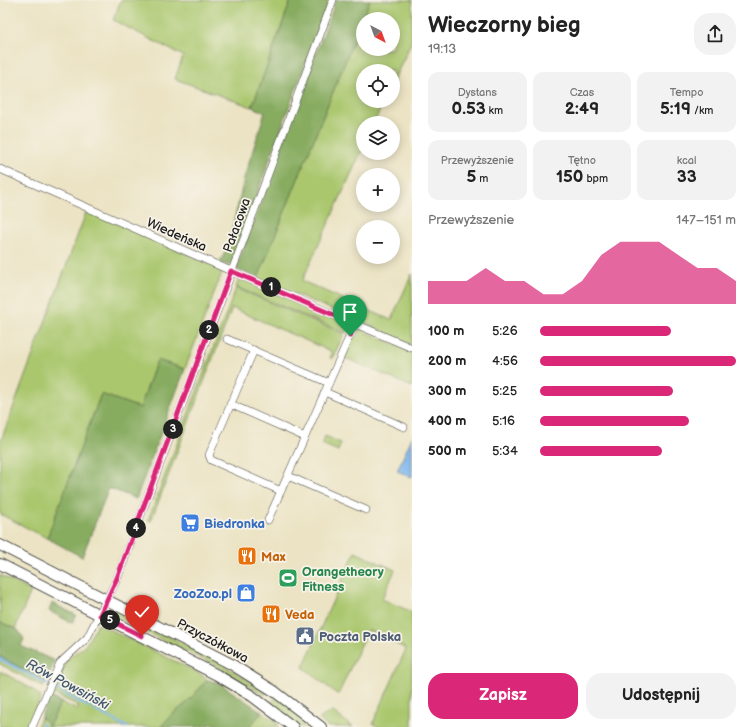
<!DOCTYPE html>
<html lang="pl">
<meta charset="utf-8">
<style>
:root{--surface:#fff;--page:#f2f2f2;--text:#222;--muted:#767676;--accent:#db2777}
body{margin:0;font-family:"Balsamiq Sans",sans-serif;background:var(--page);color:var(--text);height:100vh;display:flex;flex-direction:column;font-size:15px;white-space:nowrap}
*{box-sizing:border-box;margin:0}
p{font-size:13px;color:var(--muted)}
.icon{flex:none;width:22px;height:22px;fill:none;stroke:currentColor;stroke-width:2;stroke-linecap:round;stroke-linejoin:round}
.map{position:relative;flex:1;overflow:hidden}
.details{display:flex;flex-direction:column;background:var(--surface);width:340px}
.details>*{flex:none}
.needle{width:26px;rotate:139deg}
.controls{position:absolute;left:356px;top:12px;display:grid;gap:8px}
.controls a{display:grid;place-items:center;width:44px;height:44px;border-radius:50%;background:var(--surface);box-shadow:0 2px 10px #0003;font-size:20px}
.pin{position:absolute;display:grid;place-items:center;width:34px;height:34px;color:#fff;margin:-41px -17px;border-radius:50% 50% 50% 0;rotate:-45deg;box-shadow:0 0 4px #0007}
.pin .icon{rotate:45deg}
.km{position:absolute;width:20px;height:20px;margin:-10px;border-radius:50%;background:#222;color:#fff;font-size:11px;line-height:20px;text-align:center}
.round{display:grid;place-items:center;flex:none;width:42px;height:42px;border-radius:16px;background:var(--page)}
.headline{display:flex;align-items:center;justify-content:space-between;height:68px;padding:0 16px}
h1{font-size:22px;font-weight:800;line-height:30px}
.stats{display:grid;grid-template-columns:repeat(3,1fr);gap:6px;height:68px;padding:4px 16px}
.stats div{display:grid;align-content:center;border-radius:10px;background:var(--page);text-align:center}
.stats b{font-size:17px;font-weight:800}
.stats small{font-size:11px;font-weight:400}
.stats p{font-size:11px}
.chart{height:112px;padding:8px 16px}
.chart p{display:flex;justify-content:space-between}
.chart svg{width:100%;height:72px;margin-top:4px;fill:var(--accent);opacity:.7}
.button{display:flex;gap:8px;margin-top:auto;padding:8px 16px}
.button a{flex:1;height:46px;border-radius:16px;background:var(--accent);color:#fff;font-size:16px;font-weight:800;line-height:46px;text-align:center}
.button a+a{background:var(--page);color:var(--text)}
ul{padding:0 16px;list-style:none;font-size:13px}
li{display:grid;grid-template-columns:64px 48px 1fr;align-items:center;height:30px}
li i{height:10px;border-radius:5px;background:var(--accent)}
main{display:flex;flex:1;min-height:0}
.map>svg:first-child{display:block}
</style>
<main>
<div class="map">
<svg width="412" height="727" viewBox="0 0 412 727">
<rect width="100%" height="100%" fill="#f7f3e8"/>
<filter id="ink" filterUnits="userSpaceOnUse"><feTurbulence type="fractalNoise" baseFrequency=".025" numOctaves="2"/><feDisplacementMap in="SourceGraphic" scale="8" xChannelSelector="R" yChannelSelector="G"/><feConvolveMatrix kernelMatrix="1 2 1 2 8 2 1 2 1" color-interpolation-filters="sRGB"/></filter>
<filter id="wash" filterUnits="userSpaceOnUse"><feTurbulence type="fractalNoise" baseFrequency=".012" numOctaves="4" result="noise"/><feDisplacementMap in="SourceGraphic" scale="16" xChannelSelector="R" yChannelSelector="G"/><feGaussianBlur stdDeviation="0.9" result="paint"/><feColorMatrix in="noise" values="0 0 0 0 0 0 0 0 0 0 0 0 0 0 0 0 0 1.4 0 .05"/><feComposite in="paint" operator="in"/></filter>
<g filter="url(#wash)">
<rect width="100%" height="100%" fill="#ebe3c3"/>
<g fill="#aac76e" stroke="#637245" fill-rule="evenodd">
<path d="M121,0H291L252,107L175,79L183,56L113,20Z"/>
<path d="M370,0H412V41L393,82V71H363V101H384L374,123H363V148L302,281L343,299L340,308L335,311L258,278ZM363,19H393V49H363Z"/>
<path d="M87,210L223,270L185,369L157,360L140,408L101,394L47,538L0,514V443Z"/>
<path d="M412,274V345L346,314L350,302L391,320Z"/>
<path d="M239,278L346,323L348,327L346,333L236,287Z"/>
<path d="M236,288L344,334L332,359L330,358L332,352L232,308L151,521L148,520Z"/>
<path d="M359,329L412,352V387L343,357L356,330Z"/>
<path d="M325,436L341,443L338,451L322,444Z"/>
<path d="M355,552L395,570L382,599L412,612V727H377L373,723L406,649L368,630L338,695L303,667Z"/>
<path d="M0,575L31,591L15,629L0,622Z"/>
<path d="M116,610L214,659L267,692L266,694H262L213,664L113,616Z"/>
<path d="M98,624L197,672L208,680C201,685 199,690 193,696C183,708 170,714 161,727H37L41,717L49,726L61,702L77,710L79,706L52,693L68,658L85,646Z"/>
<path d="M0,657L46,681L43,687L0,664Z"/>
<path d="M0,671L32,689L41,697L29,727H0Z"/>
<path d="M277,697L314,727H299L270,703Z"/>
<path d="M332,711L353,727H328L319,719Z"/>
<path d="M262,712L277,722L278,727H249Z"/>
</g>
<g fill="#87ac61" stroke="#52643e">
<path d="M291,0H329L230,266L220,262L228,246L245,175L265,112L252,107Z"/>
<path d="M336,0H370L258,278L236,269Z"/>
<path d="M157,360L185,369L136,499L109,488L82,557L47,538L101,394L140,408Z"/>
<path d="M52,603L76,615L72,623L49,611Z"/>
<path d="M0,622L18,630L24,639L21,646L55,661L46,681L0,657Z"/>
<path d="M208,680L219,683L262,712L249,727H224L213,724L200,727H161C170,714 183,708 193,696C199,690 201,685 208,680Z"/>
<path d="M51,697L61,702L49,726L41,717L48,699Z"/>
</g>
<path fill="#7bb5ec" stroke="#4c6884" d="M412,437V477L397,471Z"/>
<g fill="none" stroke-linecap="round" stroke-linejoin="round">
<g stroke="#7bb5ec" stroke-width="2">
<path d="M0,659L48,685"/>
<path d="M52,687L127,727"/>
<path d="M42,724L44,727"/>
</g>
</g>
</g>
<g filter="url(#ink)">
<g fill="none" stroke-linecap="round" stroke-linejoin="round">
<g stroke="#3b3a35" stroke-width="8">
<g id="minor">
<path d="M0,169L231,271L412,348"/>
<path d="M227,339L329,383"/>
<path d="M254,350L209,455L211,460L281,491"/>
<path d="M325,392L404,427"/>
<path d="M230,404L305,437"/>
<path d="M288,476L366,510"/>
<path d="M268,520L355,324"/>
<path d="M32,727L60,663L87,638L117,579L333,0"/>
</g>
</g>
<g stroke="#3b3a35" stroke-width="12">
<g id="secondary">
<path d="M0,545L231,664L274,691L321,727"/>
<path d="M0,564L217,675L252,696L293,727"/>
</g>
</g>
<use href="#minor" stroke="#fff" stroke-width="7"/>
<use href="#secondary" stroke="#fff" stroke-width="10"/>
</g>
</g>
<g fill="none" stroke-linecap="round" stroke-linejoin="round" filter="url(#ink)">
<g stroke="#fff" stroke-width="8">
<path id="route" d="M142,636L100,615L117,578L231,271L355,324L350,336"/>
</g>
<use href="#route" stroke="#db2777" stroke-width="5"/>
</g>
<defs>
<g id="supermarket-square" transform="scale(1)"><rect x="-9" y="-9" width="18" height="18" rx="4" fill="#3f7fe0" stroke="#f7f3e8"/><path d="M-6-5.5h2.5l.6 2H6L4.5 2H-2.5L-4.4-4H-6ZM-1.5 3.2a1.3 1.3 0 1 0 .1 0ZM3 3.2a1.3 1.3 0 1 0 .1 0Z" fill="#fff"/></g>
<g id="restaurant-square" transform="scale(1)"><rect x="-9" y="-9" width="18" height="18" rx="4" fill="#e8710a" stroke="#f7f3e8"/><path d="M-5-6h1v4h1v-4h1v4h1v-4h1v5L-1.5 .5V6h-2V.5L-5-1ZM5-6V6H3V1.5H1.5Q1.5-4 5-6Z" fill="#fff"/></g>
<g id="stadium-square" transform="scale(1)"><rect x="-9" y="-9" width="18" height="18" rx="4" fill="#2e9e5b" stroke="#f7f3e8"/><path d="M0-5a6.5 5 0 1 0 0 10a6.5 5 0 1 0 0-10ZM-3.5-1.8h7v3.6h-7Z" fill="#fff"/></g>
<g id="shop-square" transform="scale(1)"><rect x="-9" y="-9" width="18" height="18" rx="4" fill="#3f7fe0" stroke="#f7f3e8"/><path d="M-5-2.5h2.3a2.7 3.5 0 0 1 5.4 0H5L5.5 6h-11ZM-1.5-2.5h3a1.5 2.3 0 0 0-3 0Z" fill="#fff"/></g>
<g id="civic-square" transform="scale(1)"><rect x="-9" y="-9" width="18" height="18" rx="4" fill="#5c6f8a" stroke="#f7f3e8"/><path d="M-.6-6.5H3V-4.5H.6V-3L4-1V1h2V6H-6V1h2V-1L-.6-3ZM-1.2 2.5V6h2.4V2.5Z" fill="#fff"/></g>
</defs>
<g fill-rule="evenodd">
<use href="#supermarket-square" x="190" y="523"/>
<use href="#restaurant-square" x="247" y="556"/>
<use href="#stadium-square" x="288" y="578"/>
<use href="#shop-square" x="246" y="593"/>
<use href="#restaurant-square" x="271" y="614"/>
<use href="#civic-square" x="305" y="636"/>
</g>
<g text-anchor="middle" stroke-width="3.5" stroke-linejoin="round" paint-order="stroke">
<g font-size="13" fill="#1c1c1c" stroke="#f7f3e8">
<text transform="translate(236 225) rotate(-70)" y="5">Pałacowa</text>
<text transform="translate(177 234) rotate(24)" y="5">Wiedeńska</text>
<text transform="translate(213 640) rotate(28)" y="5">Przyczółkowa</text>
</g>
<g font-size="13" font-weight="bold" fill="#366cbe" stroke="#f7f3e8" text-anchor="start">
<text x="204" y="528">Biedronka</text>
<text x="232" y="598" text-anchor="end">ZooZoo.pl</text>
</g>
<g font-size="13" font-weight="bold" fill="#c56008" stroke="#f7f3e8" text-anchor="start">
<text x="261" y="561">Max</text>
<text x="285" y="619">Veda</text>
</g>
<g font-size="13" font-weight="bold" fill="#27864d" stroke="#f7f3e8" text-anchor="start">
<text x="302" y="576">Orangetheory<tspan x="302" dy="15">Fitness</tspan></text>
</g>
<g font-size="13" font-weight="bold" fill="#4e5e75" stroke="#f7f3e8" text-anchor="start">
<text x="319" y="641">Poczta Polska</text>
</g>
<g font-size="14" font-style="italic" fill="#42596f" stroke="#f7f3e8">
<text transform="translate(68 684) rotate(28)" y="5">Rów Powsiński</text>
</g>
</g>
</svg>
<div class="controls">
<a><svg class="needle" viewBox="-14 -14 28 28"><path d="M0-13l5 13h-10z" fill="#e53935"/><path d="M0 13l5-13h-10z" fill="#767676"/></svg></a>
<a><svg class="icon" aria-label="locate" viewBox="0 0 24 24"><circle cx="12" cy="12" r="6"/><path d="M12 2v4M12 18v4M2 12h4M18 12h4"/></svg></a>
<a><svg class="icon" aria-label="layers" viewBox="0 0 24 24"><path d="M12 4l9 5-9 5-9-5zM3 14l9 5 9-5"/></svg></a>
<a>+</a>
<a>−</a>
</div>
<div class="pin" style="left:350px;top:336px;background:#1e9e55"><svg class="icon" aria-label="arrive" viewBox="0 0 24 24"><path d="M6 21V4h12l-3 4 3 4H6"/></svg></div>
<div class="pin" style="left:142px;top:636px;background:#d93025"><svg class="icon" aria-label="check" viewBox="0 0 24 24"><path d="M5 12l5 5 9-10"/></svg></div>
<b class="km" style="left:271px;top:287px">1</b>
<b class="km" style="left:209px;top:330px">2</b>
<b class="km" style="left:173px;top:429px">3</b>
<b class="km" style="left:136px;top:528px">4</b>
<b class="km" style="left:110px;top:620px">5</b>
</div>
<section class="details">
<div class="headline"><div><h1>Wieczorny bieg</h1><p>19:13</p></div><a class="round"><svg class="icon" aria-label="share" viewBox="0 0 24 24"><path d="M12 15V3M7 8l5-5 5 5M5 13v7h14v-7"/></svg></a></div>
<div class="stats">
<div><p>Dystans</p><b>0.53<small> km</small></b></div>
<div><p>Czas</p><b>2:49</b></div>
<div><p>Tempo</p><b>5:19<small> /km</small></b></div>
</div>
<div class="stats">
<div><p>Przewyższenie</p><b>5<small> m</small></b></div>
<div><p>Tętno</p><b>150<small> bpm</small></b></div>
<div><p>kcal</p><b>33</b></div>
</div>
<div class="chart"><p><span>Przewyższenie</span>147–151 m</p>
<svg viewBox="0 0 160 44" preserveAspectRatio="none"><path d="M0 44V30L10 30L20 30L30 22L40 30L50 30L60 38L70 38L80 30L90 14L100 6L110 6L120 6L130 14L140 22L150 22L160 30V44z"/></svg>
</div>
<ul>
<li><b>100 m</b>5:26<i style="width:67%"></i></li>
<li><b>200 m</b>4:56<i style="width:100%"></i></li>
<li><b>300 m</b>5:25<i style="width:68%"></i></li>
<li><b>400 m</b>5:16<i style="width:76%"></i></li>
<li><b>500 m</b>5:34<i style="width:62%"></i></li>
</ul>
<div class="button"><a>Zapisz</a><a>Udostępnij</a></div>
</section>
</main>
